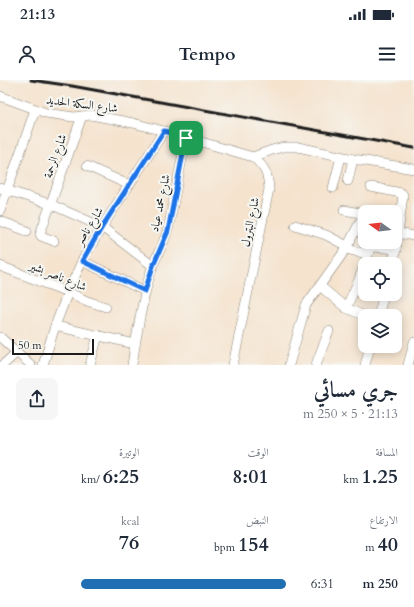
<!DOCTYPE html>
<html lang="ar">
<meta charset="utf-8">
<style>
:root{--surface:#fff;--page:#f6f6f7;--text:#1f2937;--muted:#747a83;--accent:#1f6fb2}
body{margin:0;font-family:Cardo,Amiri,serif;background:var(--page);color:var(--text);direction:rtl;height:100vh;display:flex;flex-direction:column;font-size:15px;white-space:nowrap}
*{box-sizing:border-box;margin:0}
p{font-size:13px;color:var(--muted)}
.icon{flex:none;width:22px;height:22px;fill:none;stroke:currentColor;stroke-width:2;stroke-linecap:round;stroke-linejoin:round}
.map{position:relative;height:285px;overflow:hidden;direction:ltr}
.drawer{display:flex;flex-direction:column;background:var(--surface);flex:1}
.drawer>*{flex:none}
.needle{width:26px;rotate:284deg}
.tools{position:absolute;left:358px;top:125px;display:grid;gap:8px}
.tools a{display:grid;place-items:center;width:44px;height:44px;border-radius:8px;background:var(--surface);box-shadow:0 2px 10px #0003;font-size:20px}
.scale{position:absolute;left:12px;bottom:10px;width:82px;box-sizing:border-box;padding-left:4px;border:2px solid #1c1c1c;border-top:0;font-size:11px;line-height:14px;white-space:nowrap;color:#1c1c1c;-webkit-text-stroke:3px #f6f6f2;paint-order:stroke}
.pin{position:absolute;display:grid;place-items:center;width:34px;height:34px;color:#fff;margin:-17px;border-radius:8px;box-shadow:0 2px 6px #0006}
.round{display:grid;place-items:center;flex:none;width:42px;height:42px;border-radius:8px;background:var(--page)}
.head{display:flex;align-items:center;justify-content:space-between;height:68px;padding:0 16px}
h1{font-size:22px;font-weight:600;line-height:30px}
.metrics{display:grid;grid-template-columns:repeat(3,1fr);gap:6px;height:68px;padding:4px 16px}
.metrics div{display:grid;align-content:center}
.metrics b{font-size:20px;font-weight:600}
.metrics small{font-size:11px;font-weight:400}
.metrics p{font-size:11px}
ul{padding:0 16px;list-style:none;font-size:13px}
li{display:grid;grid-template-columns:64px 48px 1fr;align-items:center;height:30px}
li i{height:10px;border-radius:5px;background:var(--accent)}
.status{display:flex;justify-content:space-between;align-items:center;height:28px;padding:0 20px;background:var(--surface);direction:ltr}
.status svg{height:11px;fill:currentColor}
header{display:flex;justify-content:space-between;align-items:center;height:52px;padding:0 16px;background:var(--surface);font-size:18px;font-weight:600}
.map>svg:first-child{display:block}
</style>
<div class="status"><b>21:13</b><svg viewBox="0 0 49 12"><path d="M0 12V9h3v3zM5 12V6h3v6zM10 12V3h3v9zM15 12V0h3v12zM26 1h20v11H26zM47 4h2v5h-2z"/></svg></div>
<header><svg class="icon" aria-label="menu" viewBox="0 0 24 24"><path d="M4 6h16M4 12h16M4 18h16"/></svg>Tempo<svg class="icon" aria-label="person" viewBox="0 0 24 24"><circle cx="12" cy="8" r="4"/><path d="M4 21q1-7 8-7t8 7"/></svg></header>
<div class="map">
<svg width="414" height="285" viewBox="0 0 414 285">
<rect width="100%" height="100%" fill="#f6f6f2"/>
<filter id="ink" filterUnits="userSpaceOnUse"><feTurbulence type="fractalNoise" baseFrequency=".025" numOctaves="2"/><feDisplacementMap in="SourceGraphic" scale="8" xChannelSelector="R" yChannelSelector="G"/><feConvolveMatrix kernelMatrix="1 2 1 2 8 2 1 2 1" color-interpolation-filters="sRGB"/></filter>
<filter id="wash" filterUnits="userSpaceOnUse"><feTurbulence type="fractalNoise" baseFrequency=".012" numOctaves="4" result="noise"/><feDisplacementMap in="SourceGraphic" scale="16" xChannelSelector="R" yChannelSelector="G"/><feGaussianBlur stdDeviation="0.9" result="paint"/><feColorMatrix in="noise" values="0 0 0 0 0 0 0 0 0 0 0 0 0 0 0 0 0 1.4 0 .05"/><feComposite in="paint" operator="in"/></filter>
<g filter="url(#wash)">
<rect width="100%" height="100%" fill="#f5e3ce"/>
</g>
<g filter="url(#ink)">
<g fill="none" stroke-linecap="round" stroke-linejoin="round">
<g stroke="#888075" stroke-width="10">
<g id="street">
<path d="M0,16L46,33L74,37L91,35L133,43L164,51L253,77C265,87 268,94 269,109L233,285"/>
<path d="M253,77L272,70L283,67H298L353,79L414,89"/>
<path d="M87,86L129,105"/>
<path d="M348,101L353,79"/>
<path d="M371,107L401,113L403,115L396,169L392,184"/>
<path d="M0,108L50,124L102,147L153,186"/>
<path d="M333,108L341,77"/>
<path d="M0,131L35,30"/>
<path d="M0,141L27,151"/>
<path d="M295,145L326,155L347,166"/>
<path d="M398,153L414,156"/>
<path d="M54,161L41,156L40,154L82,36"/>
<path d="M346,169L368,174"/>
<path d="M82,181L145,211"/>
<path d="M0,186L68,212L87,221L106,227"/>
<path d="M320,206L346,228L365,236"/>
<path d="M346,228L358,202L370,169L373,167L396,169"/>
<path d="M378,236L384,214"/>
<path d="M55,246L135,264"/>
<path d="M0,257L31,285"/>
<path d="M3,285L17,272"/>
<path d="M43,285L55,246L68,212L82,181L102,147L164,51"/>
<path d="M90,285L98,255"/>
<path d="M132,285C137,253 142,220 152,188C157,174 166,160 169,145L186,58"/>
<path d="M289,285L306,225L346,169L362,138L365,134L344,130"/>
<path d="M316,285L318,279L329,251"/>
<path d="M365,285L370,266"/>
<path d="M408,285L414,262"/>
</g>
</g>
<use href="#street" stroke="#fff" stroke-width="9"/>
<path stroke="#1c1c1c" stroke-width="3" d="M31,0L72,6L414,68"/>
</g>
</g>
<g fill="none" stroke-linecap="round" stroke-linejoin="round" filter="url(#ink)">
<g stroke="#fff" stroke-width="8">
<path id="route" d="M164,51L186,58L168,151L153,186L145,211L82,181L102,147Z"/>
</g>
<use href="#route" stroke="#1a73e8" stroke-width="5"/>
</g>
<g text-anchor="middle" stroke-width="4" stroke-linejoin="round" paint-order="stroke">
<g font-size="12" fill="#1c1c1c" stroke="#f6f6f2">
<text transform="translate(82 24) rotate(7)" y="4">شارع السكة الحديد</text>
<text transform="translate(55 76) rotate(-70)" y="4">شارع الرحمة</text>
<text transform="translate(160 123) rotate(-78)" y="4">شارع محمد عياد</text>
<text transform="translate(250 142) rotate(-78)" y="4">شارع البترول</text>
<text transform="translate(89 146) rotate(-58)" y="4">شارع ناصر</text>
<text transform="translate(58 196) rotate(22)" y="4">شارع ناصر بشير</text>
</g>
</g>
</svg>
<div class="tools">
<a><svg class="needle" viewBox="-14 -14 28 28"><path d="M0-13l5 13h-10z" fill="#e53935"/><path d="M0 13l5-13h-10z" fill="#747a83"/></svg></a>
<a><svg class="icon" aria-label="locate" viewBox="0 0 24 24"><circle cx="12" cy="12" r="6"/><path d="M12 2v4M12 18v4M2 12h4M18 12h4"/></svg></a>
<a><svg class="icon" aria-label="layers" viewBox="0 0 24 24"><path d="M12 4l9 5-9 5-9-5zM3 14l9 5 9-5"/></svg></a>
</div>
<div class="scale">50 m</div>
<div class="pin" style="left:186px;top:58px;background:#1e9e55"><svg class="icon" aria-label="arrive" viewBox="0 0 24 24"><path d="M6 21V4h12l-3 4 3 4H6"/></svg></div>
</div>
<section class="drawer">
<div class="head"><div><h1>جري مسائي</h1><p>21:13 · 5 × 250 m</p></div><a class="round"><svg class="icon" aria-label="share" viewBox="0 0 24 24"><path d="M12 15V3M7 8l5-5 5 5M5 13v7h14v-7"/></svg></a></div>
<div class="metrics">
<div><p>المسافة</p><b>1.25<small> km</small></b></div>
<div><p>الوقت</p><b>8:01</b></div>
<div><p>الوتيرة</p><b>6:25<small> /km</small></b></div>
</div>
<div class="metrics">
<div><p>الارتفاع</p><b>40<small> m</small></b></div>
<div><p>النبض</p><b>154<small> bpm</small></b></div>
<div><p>kcal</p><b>76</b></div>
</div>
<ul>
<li><b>250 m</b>6:31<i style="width:76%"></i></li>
</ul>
</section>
